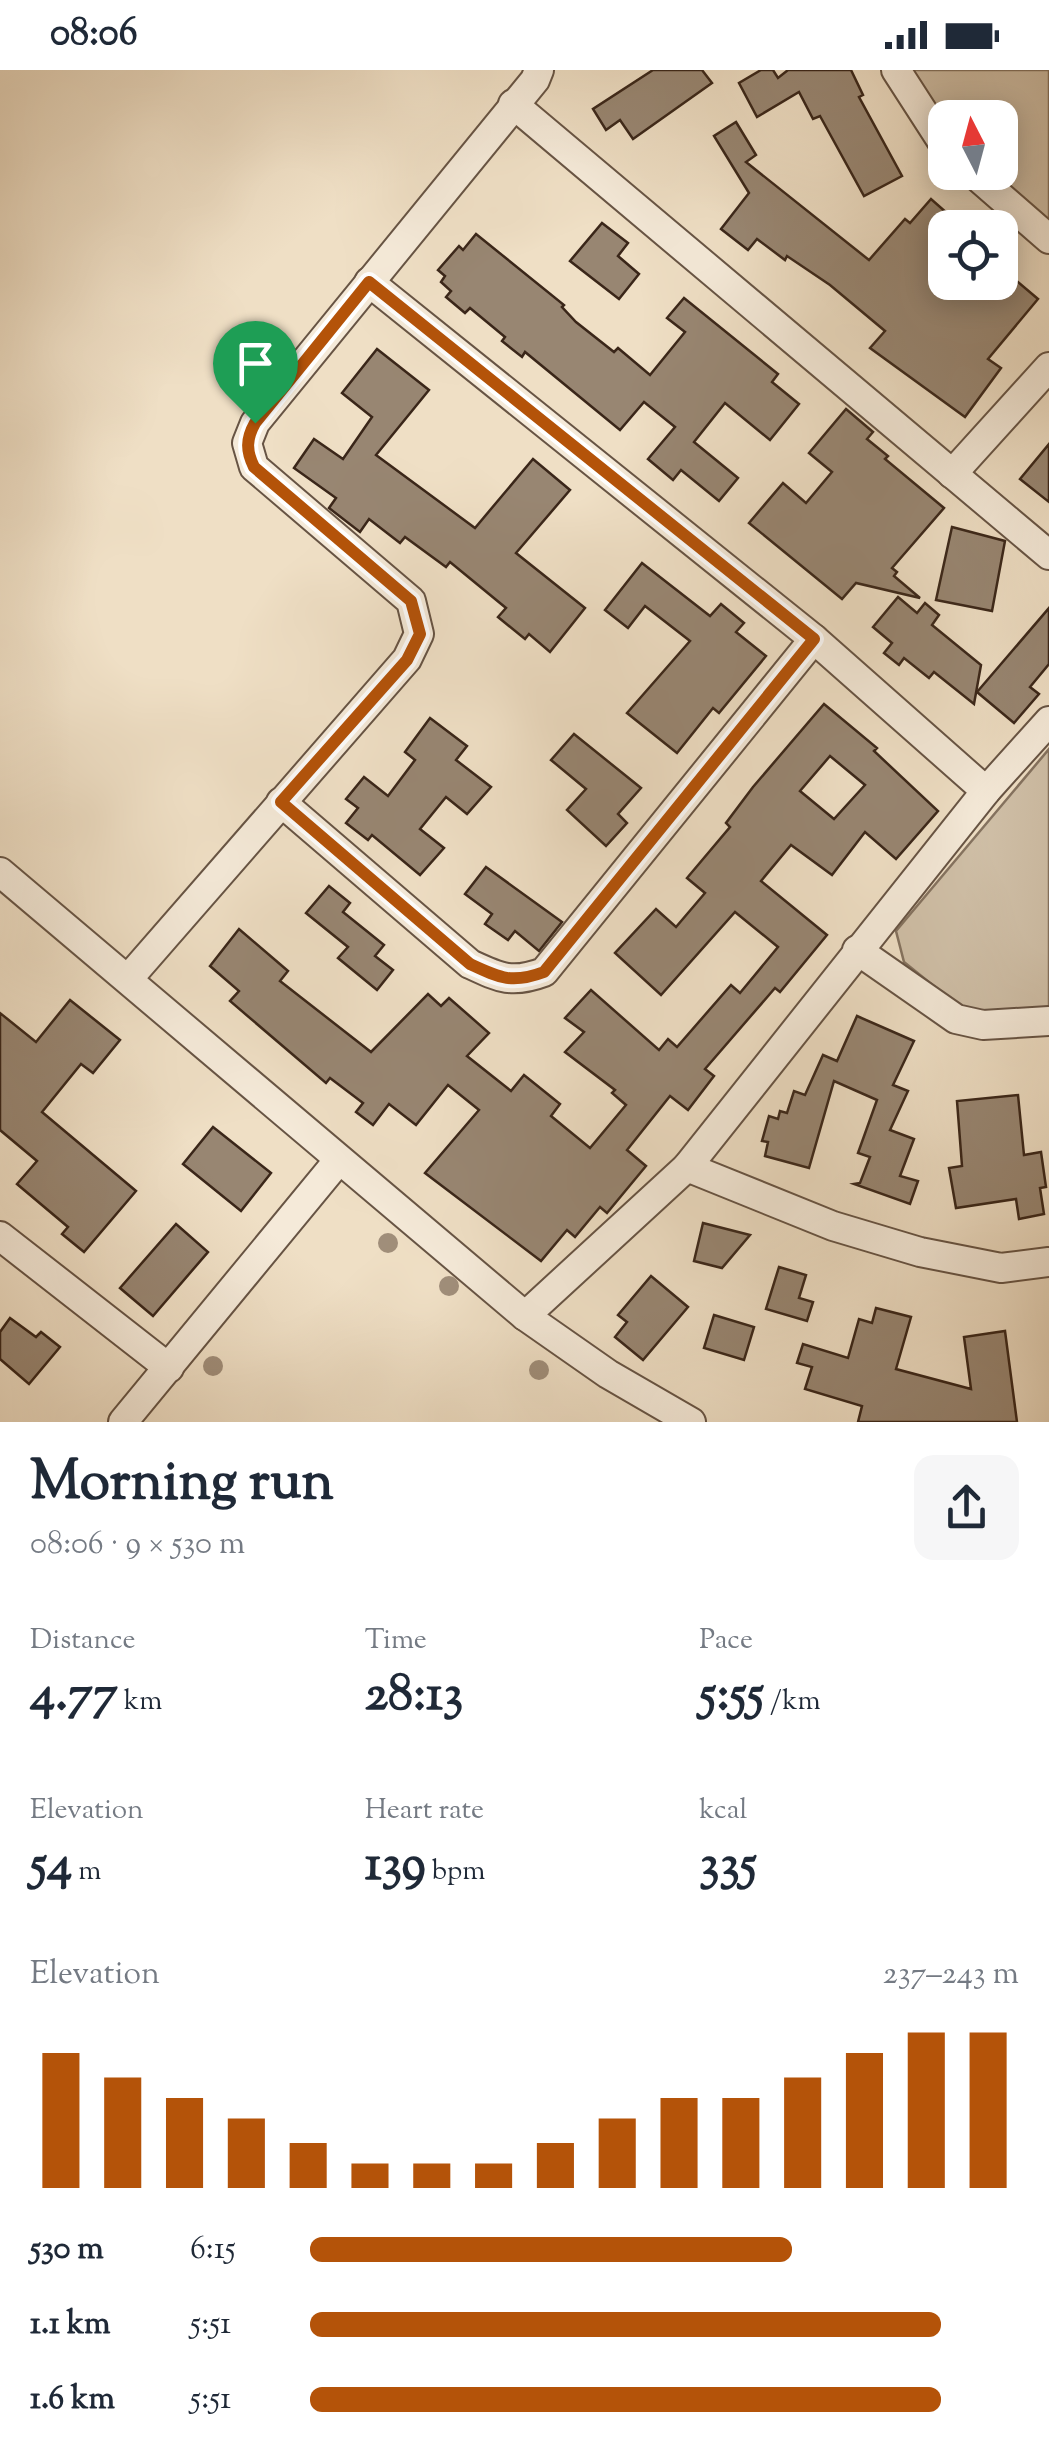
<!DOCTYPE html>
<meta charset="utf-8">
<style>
:root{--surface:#fff;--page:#f6f6f7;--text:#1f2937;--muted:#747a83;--accent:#b45309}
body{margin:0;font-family:"Sorts Mill Goudy",serif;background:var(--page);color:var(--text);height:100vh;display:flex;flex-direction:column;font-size:38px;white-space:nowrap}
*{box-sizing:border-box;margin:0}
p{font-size:32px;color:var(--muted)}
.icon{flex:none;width:55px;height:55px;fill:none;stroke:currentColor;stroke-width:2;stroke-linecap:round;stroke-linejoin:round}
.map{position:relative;height:1352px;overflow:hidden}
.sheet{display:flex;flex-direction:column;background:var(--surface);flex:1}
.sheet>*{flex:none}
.needle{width:65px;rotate:354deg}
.tools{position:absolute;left:928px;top:30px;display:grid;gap:20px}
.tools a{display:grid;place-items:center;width:90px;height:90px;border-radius:20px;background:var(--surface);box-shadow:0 5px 25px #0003;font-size:50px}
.pin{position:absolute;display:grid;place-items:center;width:85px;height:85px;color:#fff;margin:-102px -42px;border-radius:50% 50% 50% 0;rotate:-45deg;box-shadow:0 0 10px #0007}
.pin .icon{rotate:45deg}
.round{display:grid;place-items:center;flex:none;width:105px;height:105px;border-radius:20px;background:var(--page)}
.headline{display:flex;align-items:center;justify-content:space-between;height:170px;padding:0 30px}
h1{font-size:55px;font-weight:800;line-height:75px}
.stats{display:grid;grid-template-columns:repeat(3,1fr);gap:15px;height:170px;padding:10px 30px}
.stats div{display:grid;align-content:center}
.stats b{font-size:50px;font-weight:800}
.stats small{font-size:28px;font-weight:400}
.stats p{font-size:28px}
.chart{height:280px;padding:20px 30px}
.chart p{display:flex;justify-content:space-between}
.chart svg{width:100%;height:180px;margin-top:10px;stroke:var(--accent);stroke-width:6}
ul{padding:0 30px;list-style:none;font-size:32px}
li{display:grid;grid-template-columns:160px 120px 1fr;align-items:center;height:75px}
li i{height:25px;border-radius:12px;background:var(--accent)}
.status{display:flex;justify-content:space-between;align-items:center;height:70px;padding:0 50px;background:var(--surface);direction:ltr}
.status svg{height:28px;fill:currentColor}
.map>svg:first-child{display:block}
</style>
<div class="status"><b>08:06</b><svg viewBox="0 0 49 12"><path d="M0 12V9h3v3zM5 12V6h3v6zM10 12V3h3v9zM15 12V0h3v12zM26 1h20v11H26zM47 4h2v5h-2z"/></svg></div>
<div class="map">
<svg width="1049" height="1352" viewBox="0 0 1049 1352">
<rect width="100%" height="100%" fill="#efdfc5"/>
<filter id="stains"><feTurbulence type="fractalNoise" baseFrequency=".002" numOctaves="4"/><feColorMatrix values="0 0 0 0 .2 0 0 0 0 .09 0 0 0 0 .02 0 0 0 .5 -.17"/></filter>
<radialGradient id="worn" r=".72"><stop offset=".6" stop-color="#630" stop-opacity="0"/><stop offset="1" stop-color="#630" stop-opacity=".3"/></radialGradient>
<g fill="#d0c0a8" stroke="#857360" stroke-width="2.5">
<path d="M902,0H1049V162L979,103L1000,102V48H945V66Z"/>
<path d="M1049,679V941L988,945L961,938L904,892L896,861Z"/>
</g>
<g fill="#988672" stroke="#3a2619" stroke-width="2.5" fill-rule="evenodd">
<path d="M653,0H702L712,13L633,69L620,50L606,60L593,39Z"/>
<path d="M761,0H773L778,8L788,0H851L863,25L859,27L902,106L864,126L820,46L813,49L799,22L757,47L739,13Z"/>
<path d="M736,52L756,85L746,92L869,190L905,149L910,153L931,129L964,158H945V212H1000V197L1038,229L988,289L1001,298L965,347L870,278L885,261L830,215L787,186L785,190L757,169L748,180L721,159L749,123L714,66Z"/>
<path d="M602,153L628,173L618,186L639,204L619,229L570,191Z"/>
<path d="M476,164L564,235L562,237L576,252L614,282L618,278L650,305L685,262L667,248L684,228L778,304L772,312L799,334L770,370L725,333L694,372L738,408L719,431L681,400L673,410L648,389L675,357L644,332L620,360L525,282L522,287L502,271L505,267L470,238L465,243L446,227L451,221L441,212L445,206L438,200L459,176L463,180Z"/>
<path d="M377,279L429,320L376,385L475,458L533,389L570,420L516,483L585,538L550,582L529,564L525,569L498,547L506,538L450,492L446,497L405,467L400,473L369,449L360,462L329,438L336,428L294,398L314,369L343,389L372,347L342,323Z"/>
<path d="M846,339L873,362L867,369L888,386L885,389L944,438L892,498L897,502L894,506L920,528L856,513L842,529L749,453L783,413L806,433L832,402L809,383Z"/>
<path d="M1049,374V432L1020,409Z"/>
<path d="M952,457L1005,471L992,541L936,530Z"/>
<path d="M642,493L710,546L721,534L744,553L736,562L766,586L719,643L713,638L677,683L627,643L690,571L645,536L628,558L605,540Z"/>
<path d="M898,527L917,543L925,533L939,545L932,555L981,595L974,634L934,602L929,608L904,588L899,595L884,583L892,573L873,557Z"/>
<path d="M1049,538V594L1030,617L1039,624L1014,653L977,622Z"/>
<path d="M824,634L877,678L874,681L938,741L896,789L865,762L832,805L791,775L761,811L827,865L780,922L775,918L705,999L714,1006L688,1040L670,1026L627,1080L646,1096L607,1143L600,1137L575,1167L567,1160L541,1191L425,1103L479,1040L448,1015L416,1055L389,1034L373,1055L356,1042L363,1033L330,1008L326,1013L230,931L239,921L210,896L239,859L288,901L280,911L371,982L428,924L441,936L449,928L489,963L467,986L511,1021L524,1005L560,1034L551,1046L590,1078L626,1035L612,1023L615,1020L565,982L584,962L565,948L591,920L659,980L668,969L677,977L731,915L740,923L778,877L735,842L661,925L615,883L656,839L676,857L705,823L687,808L730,757L726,753L753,717ZM830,686L865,715L834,749L800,721Z"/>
<path d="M430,648L467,676L456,690L491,717L467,744L446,727L420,759L444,778L420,805L372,765L368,770L346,753L358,738L346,729L364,707L388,726L415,690L405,682Z"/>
<path d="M574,664L641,718L618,744L627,753L606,776L567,740L586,719L551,690Z"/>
<path d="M486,797L562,852L539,881L515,861L508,870L485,854L492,844L465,824Z"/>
<path d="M329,816L350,833L343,842L384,875L375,886L393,900L377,920L338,888L348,877L306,843Z"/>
<path d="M70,930L120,970L93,1003L81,994L42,1042L136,1121L84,1182L62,1164L68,1157L17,1114L37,1091L0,1060V943L36,972Z"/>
<path d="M857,946L914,971L893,1015L908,1021L890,1060L914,1069L900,1106L918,1111L910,1134L854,1114L860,1113L870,1087L858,1083L877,1030L834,1011L809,1098L765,1086L768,1072L762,1071L769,1046L778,1049L780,1041L787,1043L794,1021L805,1025L823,985L837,991Z"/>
<path d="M1018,1025L1024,1085L1041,1082L1046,1117L1040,1118L1044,1144L1019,1149L1016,1129L956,1138L949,1098L962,1096L957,1031Z"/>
<path d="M213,1057L271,1103L241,1141L183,1094Z"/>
<path d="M703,1153L750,1165L722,1198L694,1191Z"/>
<path d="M176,1154L208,1182L153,1246L120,1218Z"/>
<path d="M779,1197L806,1205L799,1228L813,1232L807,1251L766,1239Z"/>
<path d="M651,1206L688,1237L643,1290L615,1267L627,1252L618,1245Z"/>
<path d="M876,1238L911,1247L896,1299L971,1319L964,1267L1005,1261L1017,1352H858L862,1336L805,1319L812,1297L797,1293L803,1274L848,1288L859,1249L872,1253Z"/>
<path d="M714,1245L754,1257L744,1290L704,1278Z"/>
<path d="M10,1248L36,1267L41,1262L60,1277L29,1314L0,1289V1262Z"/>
</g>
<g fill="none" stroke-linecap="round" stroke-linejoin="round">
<g stroke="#675444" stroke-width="32">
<g id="minor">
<path d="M896,0L945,76"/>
<path d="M513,34L1049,485"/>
<path d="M972,102L1049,169"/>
<path d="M952,404L1049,297"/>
<path d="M814,569L986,721"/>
<path d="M281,732L470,894C500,908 512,914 544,902L814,569L369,212"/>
<path d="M0,802L525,1246L608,1304L691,1352"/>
<path d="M857,880L956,949L983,955L1049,951"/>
<path d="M128,909L407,589L419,564L411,531L254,397L247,373L255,353L535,10L539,0"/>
<path d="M687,1097L833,1156L920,1182L1001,1198L1049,1192"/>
<path d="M0,1166L169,1298"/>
<path d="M525,1246L687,1097L986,721L1049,651"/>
<path d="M123,1352L338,1091"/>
</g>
</g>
<use href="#minor" stroke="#f5ead9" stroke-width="28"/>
</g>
<g fill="#a08e7a">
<circle cx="388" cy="1173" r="10"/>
<circle cx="449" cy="1216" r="10"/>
<circle cx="213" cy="1296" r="10"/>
<circle cx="539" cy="1300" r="10"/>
</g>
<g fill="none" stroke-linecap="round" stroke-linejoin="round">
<g stroke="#fff" stroke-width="20">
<path id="route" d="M369,212L814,569L544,902C512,914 500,908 470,894L281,732L407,590L420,564L411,531L254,397C246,381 246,369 255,353Z"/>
</g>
<use href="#route" stroke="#b45309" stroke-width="12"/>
</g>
<rect width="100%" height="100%" filter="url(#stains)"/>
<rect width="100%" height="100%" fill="url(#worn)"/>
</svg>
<div class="tools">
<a><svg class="needle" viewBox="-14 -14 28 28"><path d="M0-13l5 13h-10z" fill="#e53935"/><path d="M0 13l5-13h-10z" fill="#747a83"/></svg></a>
<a><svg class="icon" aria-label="locate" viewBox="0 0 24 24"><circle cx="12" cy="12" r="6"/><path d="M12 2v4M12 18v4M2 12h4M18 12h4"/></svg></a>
</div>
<div class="pin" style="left:255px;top:353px;background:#1e9e55"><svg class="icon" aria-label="arrive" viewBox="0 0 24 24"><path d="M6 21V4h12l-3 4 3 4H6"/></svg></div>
</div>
<section class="sheet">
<div class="headline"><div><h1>Morning run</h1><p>08:06 · 9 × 530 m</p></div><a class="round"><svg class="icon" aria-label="share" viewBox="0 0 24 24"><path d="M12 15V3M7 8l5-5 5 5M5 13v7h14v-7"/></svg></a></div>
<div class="stats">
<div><p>Distance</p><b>4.77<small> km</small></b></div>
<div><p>Time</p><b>28:13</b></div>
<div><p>Pace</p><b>5:55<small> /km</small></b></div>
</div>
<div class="stats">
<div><p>Elevation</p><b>54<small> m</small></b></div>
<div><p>Heart rate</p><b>139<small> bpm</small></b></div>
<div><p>kcal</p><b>335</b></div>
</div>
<div class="chart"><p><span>Elevation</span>237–243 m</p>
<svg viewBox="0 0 160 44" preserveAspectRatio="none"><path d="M5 44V11M15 44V17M25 44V22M35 44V27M45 44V33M55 44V38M65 44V38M75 44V38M85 44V33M95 44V27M105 44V22M115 44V22M125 44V17M135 44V11M145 44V6M155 44V6"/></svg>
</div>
<ul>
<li><b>530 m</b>6:15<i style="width:68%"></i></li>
<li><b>1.1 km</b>5:51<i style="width:89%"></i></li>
<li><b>1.6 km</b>5:51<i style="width:89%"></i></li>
</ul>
</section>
